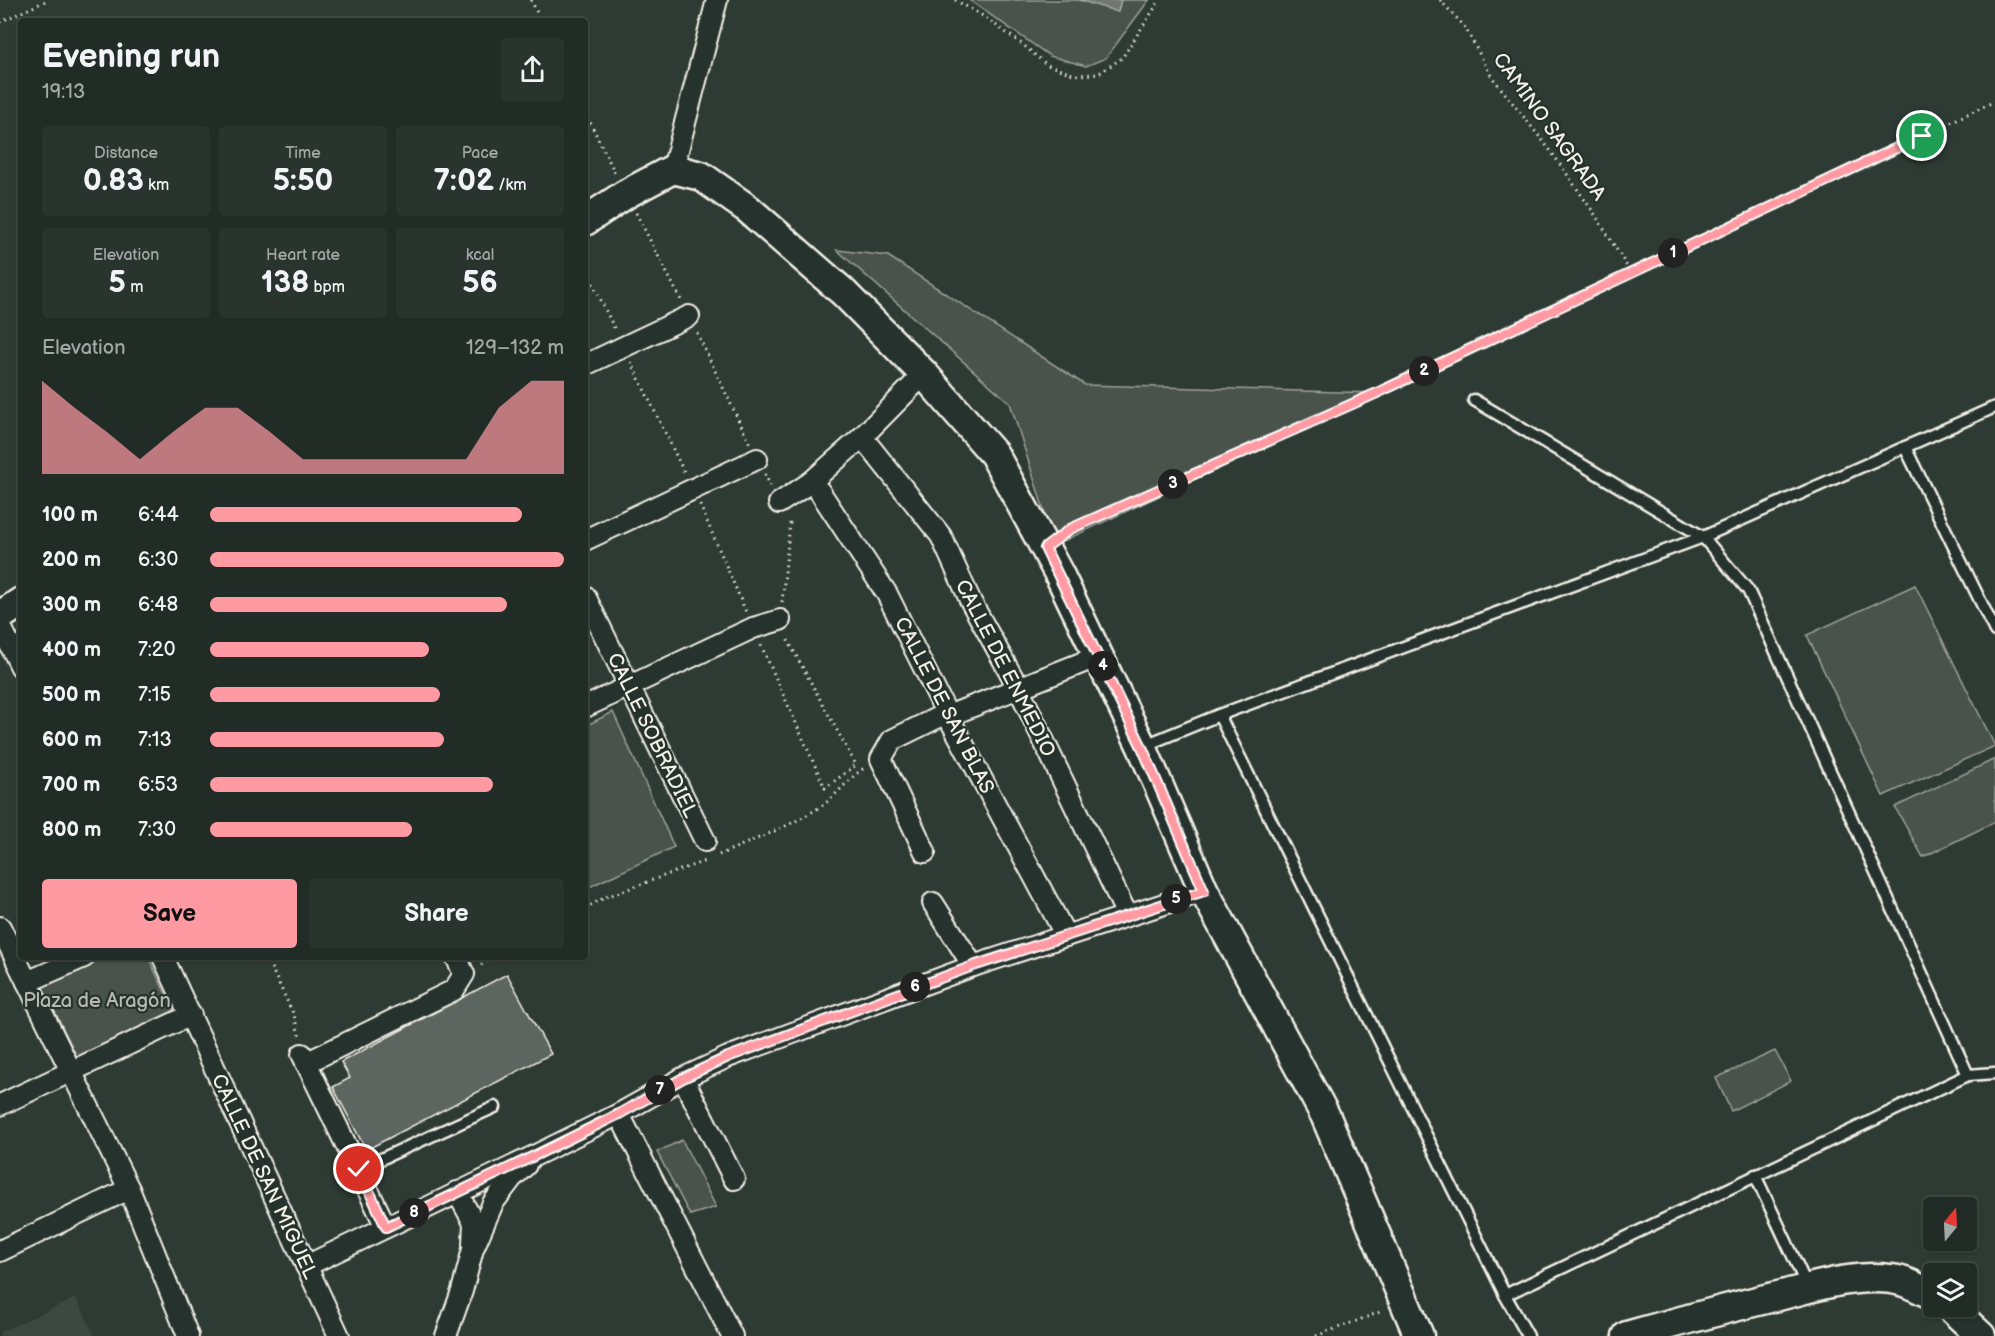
<!DOCTYPE html>
<meta charset="utf-8">
<style>
:root{--surface:#222c27;--page:#2a342f;--text:#f1f3f6;--muted:#a2a7a7;--line:#3f4844;--accent:#ff9aa2}
body{margin:0;font-family:"Balsamiq Sans",sans-serif;background:var(--page);color:var(--text);height:100vh;display:flex;flex-direction:column;font-size:22px;white-space:nowrap}
*{box-sizing:border-box;margin:0}
p{font-size:20px;color:var(--muted)}
.icon{flex:none;width:33px;height:33px;fill:none;stroke:currentColor;stroke-width:2;stroke-linecap:round;stroke-linejoin:round}
.map{position:relative;flex:1;overflow:hidden}
.details{position:absolute;left:18px;top:18px;width:570px;height:942px;display:flex;flex-direction:column;background:var(--surface);border-radius:6px;box-shadow:0 2px 4px #0004,0 0 0 2px var(--line)}
.details>*{flex:none}
.needle{width:39px;rotate:18deg}
.tools{position:absolute;left:1923px;top:1197px;display:grid;gap:12px}
.tools a{display:grid;place-items:center;width:54px;height:54px;border-radius:6px;background:var(--surface);box-shadow:0 2px 4px #0004,0 0 0 2px var(--line);font-size:30px}
.pin{position:absolute;display:grid;place-items:center;width:51px;height:51px;color:#fff;margin:-26px;border:3px solid #fff;border-radius:50%;box-shadow:0 2px 6px #0007}
.km{position:absolute;width:30px;height:30px;margin:-15px;border-radius:50%;background:#222;color:#fff;font-size:16px;line-height:30px;text-align:center}
.round{display:grid;place-items:center;flex:none;width:63px;height:63px;border-radius:6px;background:var(--page)}
.overview{display:flex;align-items:center;justify-content:space-between;height:102px;padding:0 24px}
h1{font-size:33px;font-weight:600;line-height:45px}
.stats{display:grid;grid-template-columns:repeat(3,1fr);gap:9px;height:102px;padding:6px 24px}
.stats div{display:grid;align-content:center;border-radius:6px;background:var(--page);text-align:center}
.stats b{font-size:30px;font-weight:600}
.stats small{font-size:16px;font-weight:400}
.stats p{font-size:16px}
.chart{height:168px;padding:12px 24px}
.chart p{display:flex;justify-content:space-between}
.chart svg{width:100%;height:108px;margin-top:6px;fill:var(--accent);opacity:.7}
.button{display:flex;gap:12px;margin-top:auto;padding:12px 24px}
.button a{flex:1;height:69px;border-radius:6px;background:var(--accent);color:#111;font-size:24px;font-weight:600;line-height:69px;text-align:center}
.button a+a{background:var(--page);color:var(--text)}
ul{padding:0 24px;list-style:none;font-size:20px}
li{display:grid;grid-template-columns:96px 72px 1fr;align-items:center;height:45px}
li i{height:15px;border-radius:8px;background:var(--accent)}
.map>svg:first-child{display:block}
</style>
<div class="map">
<svg width="1995" height="1336" viewBox="0 0 1995 1336">
<rect width="100%" height="100%" fill="#2e3b34"/>
<filter id="ink" filterUnits="userSpaceOnUse"><feTurbulence type="fractalNoise" baseFrequency=".0167" numOctaves="2"/><feDisplacementMap in="SourceGraphic" scale="12" xChannelSelector="R" yChannelSelector="G"/><feConvolveMatrix kernelMatrix="1 2 1 2 8 2 1 2 1" color-interpolation-filters="sRGB"/></filter>
<g filter="url(#ink)">
<path fill="#3c4841" d="M76,1298L95,1336H0V1332Z"/>
<g fill="#48524c" stroke="#9ea29a" stroke-width="1.5">
<path d="M969,0H1149L1106,58L1086,66L1050,56Z"/>
<path d="M837,250L888,256L1085,385L1377,393L1055,545L1010,403Z"/>
<path d="M1915,585L1995,746L1883,796L1807,635Z"/>
<path d="M613,712L674,847L585,889V726Z"/>
<path d="M1995,759V822L1923,857L1895,807Z"/>
<path d="M84,957H148L174,1011L77,1057L38,977Z"/>
<path d="M1775,1051L1791,1081L1731,1111L1716,1078Z"/>
<path d="M682,1140L716,1207L690,1215L657,1152Z"/>
</g>
<path fill="#6f7770" stroke="#a4a8a0" stroke-width="1.5" d="M1079,0H1121L1118,12Z"/>
<path fill="#5c655e" stroke="#f4f1e8" stroke-width="1.5" d="M507,974L551,1054L366,1150L333,1087L350,1078L341,1062Z"/>
<g fill="none" stroke-linecap="round" stroke-linejoin="round">
<g stroke="#f4f1e8" stroke-width="15">
<g id="lane">
<path d="M1474,400L1703,537L1748,590L1968,1075"/>
<path d="M1905,447L1995,631"/>
<path d="M1219,715L1505,1295L1528,1336"/>
<path d="M1143,746L1219,715L1703,537L1995,407"/>
<path d="M359,1169L495,1107"/>
<path d="M1755,1175L1807,1286"/>
<path d="M1505,1295L1968,1075L1995,1073"/>
</g>
</g>
<g stroke="#f4f1e8" stroke-width="24">
<g id="street">
<path d="M673,169L717,0"/>
<path d="M585,365L689,316"/>
<path d="M862,437L941,536L971,602L1018,687L1127,915"/>
<path d="M811,482L820,492L887,594L948,716L1066,936"/>
<path d="M779,503L811,482L862,437L924,374"/>
<path d="M585,540L757,459"/>
<path d="M585,596L705,841"/>
<path d="M0,625L21,667"/>
<path d="M585,707L753,628L780,620"/>
<path d="M948,716L1099,656"/>
<path d="M925,852L881,759L892,740L947,713"/>
<path d="M933,903L973,966"/>
<path d="M0,927L129,1189L188,1336"/>
<path d="M163,957L339,1336"/>
<path d="M27,982L84,957"/>
<path d="M302,1054L386,1227"/>
<path d="M306,1063L454,990L464,974L456,957"/>
<path d="M683,1078L734,1179"/>
<path d="M0,1105L191,1015"/>
<path d="M619,1114L732,1336"/>
<path d="M457,1192L474,1223L473,1244"/>
<path d="M0,1251L129,1189"/>
<path d="M306,1266L534,1156L619,1114L683,1078L728,1057L973,966L1204,891"/>
<path d="M446,1336L462,1291L473,1249L493,1203L512,1178L526,1165"/>
</g>
</g>
<g stroke="#f4f1e8" stroke-width="33">
<g id="secondary">
<path d="M585,221L626,194L673,169L701,176L748,209L843,292L924,374L994,454L1059,574L1142,747L1204,891L1325,1115L1419,1336"/>
<path d="M0,616L21,602"/>
<path d="M1949,1306L1981,1336"/>
<path d="M1627,1336C1677,1322 1727,1308 1778,1296C1814,1287 1854,1274 1891,1279C1905,1280 1921,1289 1934,1296"/>
</g>
</g>
<g stroke="#f4f1e8" stroke-width="3" stroke-dasharray="1.5 4.5" stroke-linecap="butt">
<path d="M531,0L541,21"/>
<path d="M955,0L983,16L1022,44L1047,65L1075,75L1098,74L1122,58L1160,0"/>
<path d="M1440,0L1464,26L1492,77L1550,150L1596,216L1631,273"/>
<path d="M0,22L48,0"/>
<path d="M585,112L616,175"/>
<path d="M636,213L681,300"/>
<path d="M585,267L616,332"/>
<path d="M697,333L750,444"/>
<path d="M631,362L684,472"/>
<path d="M765,474L771,487"/>
<path d="M700,505L746,612"/>
<path d="M1064,534L1070,529L1377,393L1995,101"/>
<path d="M782,602L790,523L788,519"/>
<path d="M761,645L825,788L856,765L786,637"/>
<path d="M719,855C753,840 789,827 820,807C837,796 849,777 866,767"/>
<path d="M585,908L606,897L705,861"/>
<path d="M266,957L294,1015L299,1035"/>
<path d="M481,965L495,957"/>
<path d="M1316,1336L1383,1311"/>
</g>
<use href="#lane" stroke="#26332d" stroke-width="10"/>
<use href="#street" stroke="#26332d" stroke-width="20"/>
<use href="#secondary" stroke="#26332d" stroke-width="28"/>
</g>
</g>
<g fill="none" stroke-linecap="round" stroke-linejoin="round" filter="url(#ink)">
<g stroke="#fff" stroke-width="12">
<path id="route" d="M359,1169L386,1227L534,1156L619,1114L683,1078L728,1057L973,966L1204,891L1142,747L1045,548L1070,529L1377,393L1922,136"/>
</g>
<use href="#route" stroke="#ff9aa2" stroke-width="8"/>
</g>
<g text-anchor="middle" stroke-width="4.5" stroke-linejoin="round" paint-order="stroke">
<g font-size="20" fill="#f4f1e8" stroke="#26332d">
<text transform="translate(1550 126) rotate(54)" y="7">CAMINO SAGRADA</text>
<text transform="translate(1006 668) rotate(63)" y="7">CALLE DE ENMEDIO</text>
<text transform="translate(945 705) rotate(63)" y="7">CALLE DE SAN BLAS</text>
<text transform="translate(653 735) rotate(64)" y="7">CALLE SOBRADIEL</text>
<text transform="translate(265 1176) rotate(65)" y="7">CALLE DE SAN MIGUEL</text>
</g>
<g font-size="20" fill="#b8b9b1" stroke="#26332d">
<text x="97" y="1007">Plaza de Aragón</text>
</g>
</g>
</svg>
<div class="tools">
<a><svg class="needle" viewBox="-14 -14 28 28"><path d="M0-13l5 13h-10z" fill="#e53935"/><path d="M0 13l5-13h-10z" fill="#a2a7a7"/></svg></a>
<a><svg class="icon" aria-label="layers" viewBox="0 0 24 24"><path d="M12 4l9 5-9 5-9-5zM3 14l9 5 9-5"/></svg></a>
</div>
<div class="pin" style="left:1922px;top:136px;background:#1e9e55"><svg class="icon" aria-label="arrive" viewBox="0 0 24 24"><path d="M6 21V4h12l-3 4 3 4H6"/></svg></div>
<div class="pin" style="left:359px;top:1169px;background:#d93025"><svg class="icon" aria-label="check" viewBox="0 0 24 24"><path d="M5 12l5 5 9-10"/></svg></div>
<b class="km" style="left:1673px;top:253px">1</b>
<b class="km" style="left:1424px;top:371px">2</b>
<b class="km" style="left:1173px;top:484px">3</b>
<b class="km" style="left:1103px;top:666px">4</b>
<b class="km" style="left:1176px;top:899px">5</b>
<b class="km" style="left:915px;top:987px">6</b>
<b class="km" style="left:660px;top:1090px">7</b>
<b class="km" style="left:414px;top:1213px">8</b>
<section class="details">
<div class="overview"><div><h1>Evening run</h1><p>19:13</p></div><a class="round"><svg class="icon" aria-label="share" viewBox="0 0 24 24"><path d="M12 15V3M7 8l5-5 5 5M5 13v7h14v-7"/></svg></a></div>
<div class="stats">
<div><p>Distance</p><b>0.83<small> km</small></b></div>
<div><p>Time</p><b>5:50</b></div>
<div><p>Pace</p><b>7:02<small> /km</small></b></div>
</div>
<div class="stats">
<div><p>Elevation</p><b>5<small> m</small></b></div>
<div><p>Heart rate</p><b>138<small> bpm</small></b></div>
<div><p>kcal</p><b>56</b></div>
</div>
<div class="chart"><p><span>Elevation</span>129–132 m</p>
<svg viewBox="0 0 160 44" preserveAspectRatio="none"><path d="M0 44V6L10 17L20 27L30 38L40 27L50 17L60 17L70 27L80 38L90 38L100 38L110 38L120 38L130 38L140 17L150 6L160 6V44z"/></svg>
</div>
<ul>
<li><b>100 m</b>6:44<i style="width:88%"></i></li>
<li><b>200 m</b>6:30<i style="width:100%"></i></li>
<li><b>300 m</b>6:48<i style="width:84%"></i></li>
<li><b>400 m</b>7:20<i style="width:62%"></i></li>
<li><b>500 m</b>7:15<i style="width:65%"></i></li>
<li><b>600 m</b>7:13<i style="width:66%"></i></li>
<li><b>700 m</b>6:53<i style="width:80%"></i></li>
<li><b>800 m</b>7:30<i style="width:57%"></i></li>
</ul>
<div class="button"><a>Save</a><a>Share</a></div>
</section>
</div>
